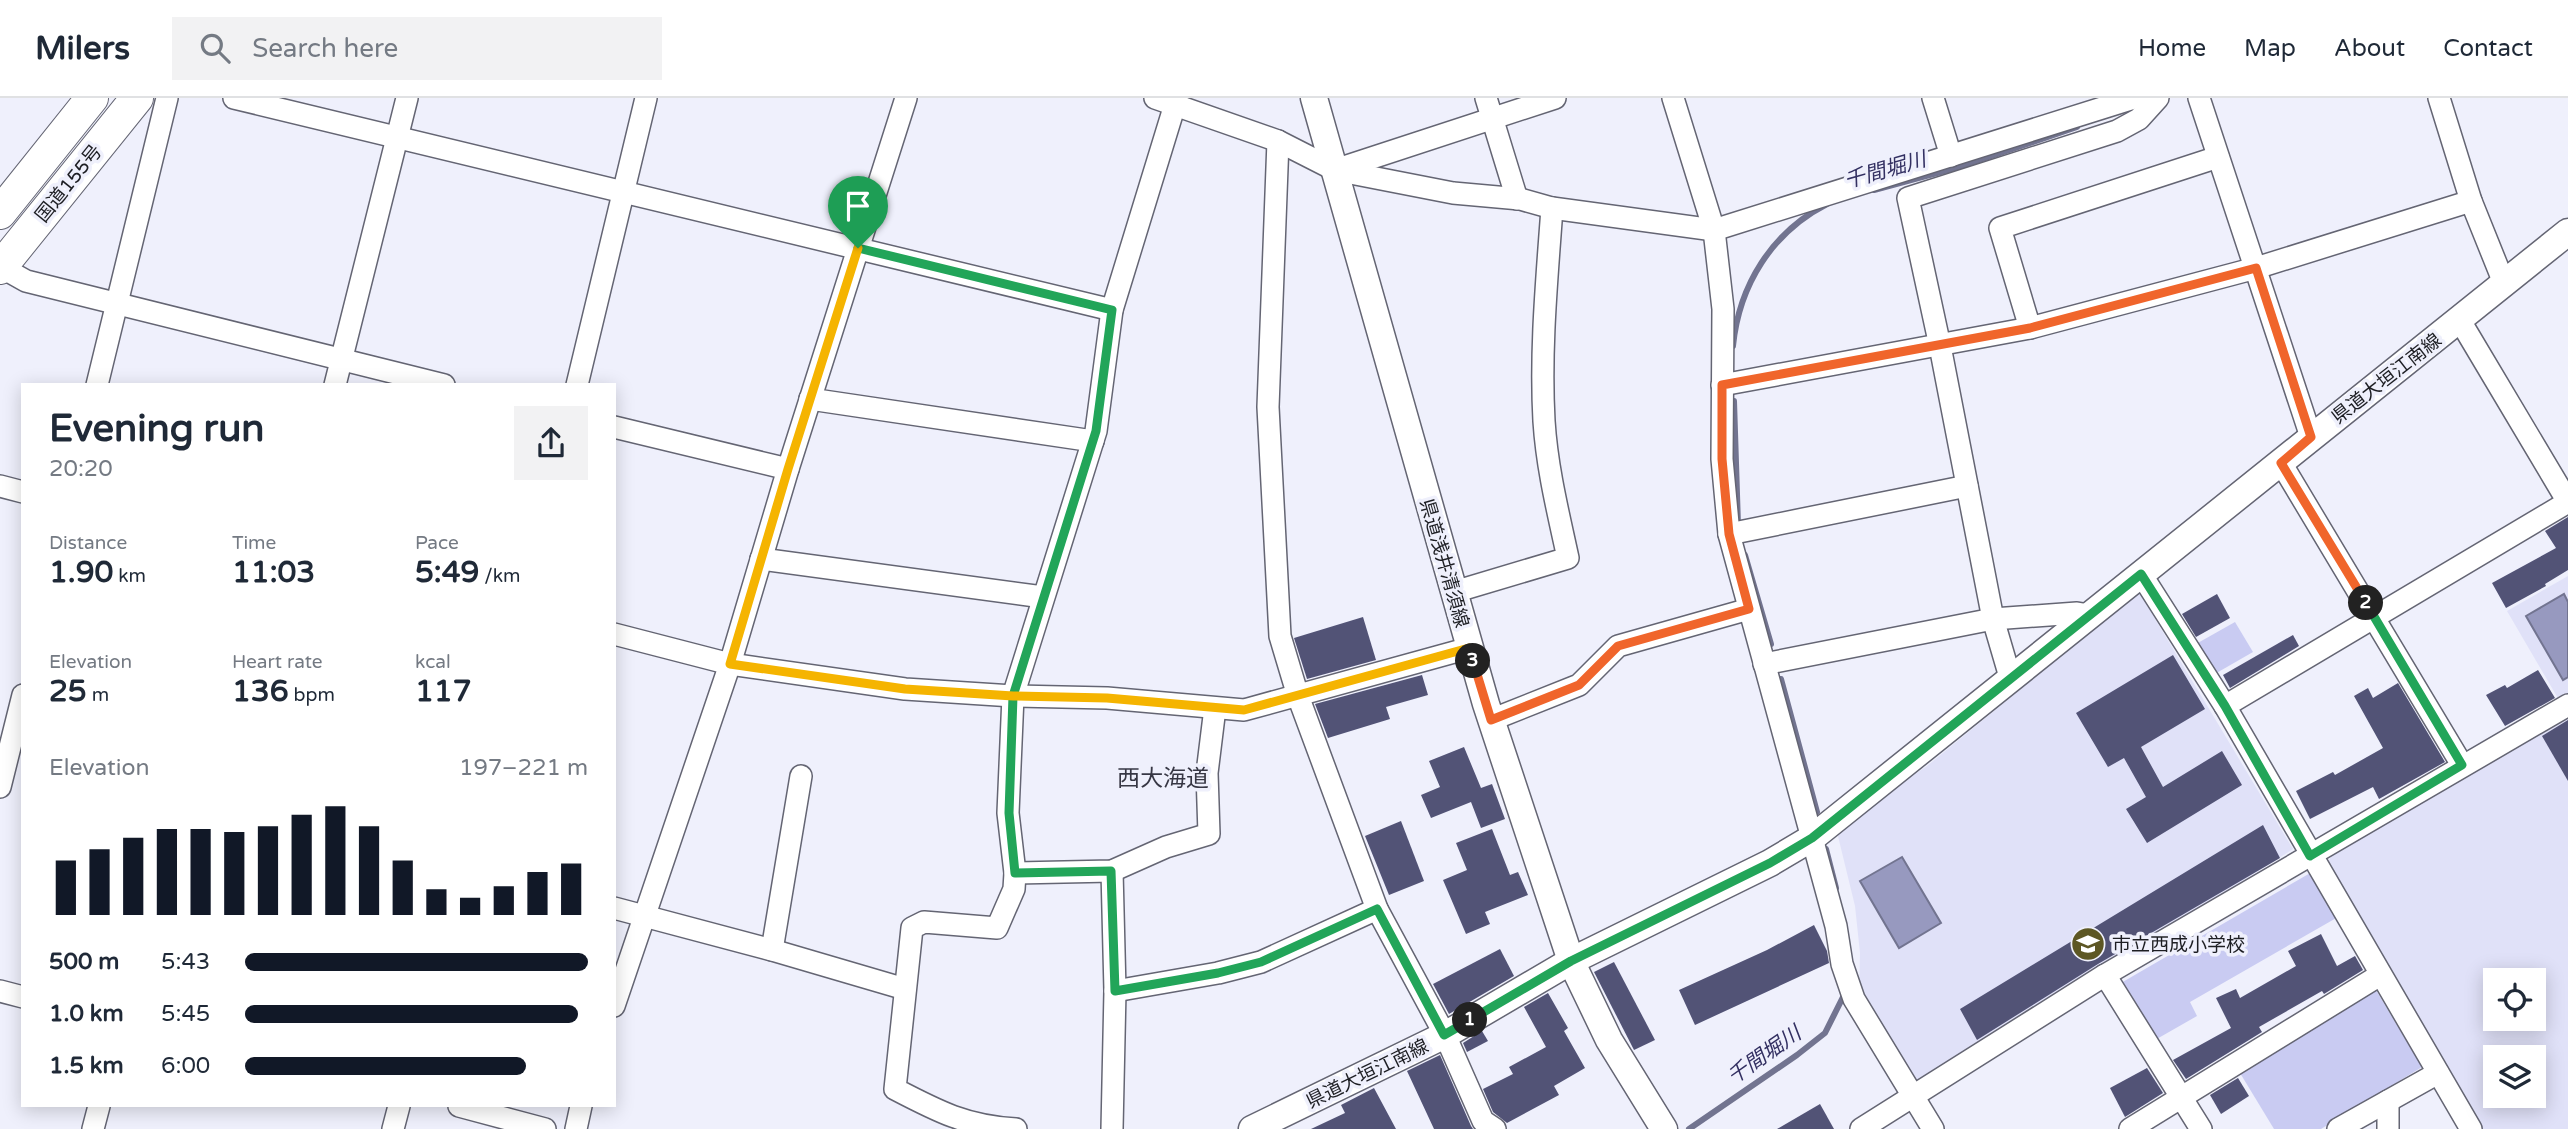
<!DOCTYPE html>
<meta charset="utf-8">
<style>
:root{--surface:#fff;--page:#f2f2f3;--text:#1f2937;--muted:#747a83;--line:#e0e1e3;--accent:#111827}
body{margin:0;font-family:"Varela Round","Noto Sans JP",sans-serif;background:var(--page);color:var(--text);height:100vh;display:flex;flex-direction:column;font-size:26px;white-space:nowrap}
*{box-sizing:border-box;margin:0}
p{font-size:23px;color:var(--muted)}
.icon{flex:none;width:38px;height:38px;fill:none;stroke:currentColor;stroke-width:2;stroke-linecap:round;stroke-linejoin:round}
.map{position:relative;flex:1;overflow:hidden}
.details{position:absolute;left:21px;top:285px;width:595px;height:724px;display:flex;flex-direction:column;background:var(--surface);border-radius:0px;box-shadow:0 4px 18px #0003}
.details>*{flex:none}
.controls{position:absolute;left:2483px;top:870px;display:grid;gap:14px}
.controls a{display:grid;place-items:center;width:63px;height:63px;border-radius:0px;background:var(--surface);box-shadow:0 4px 18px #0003;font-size:35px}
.pin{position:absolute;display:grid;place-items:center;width:60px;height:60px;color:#fff;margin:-72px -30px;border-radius:50% 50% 50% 0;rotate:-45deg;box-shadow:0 0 7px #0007}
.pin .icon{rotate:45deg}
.km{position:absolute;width:35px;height:35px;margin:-18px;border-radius:50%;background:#222;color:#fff;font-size:19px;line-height:35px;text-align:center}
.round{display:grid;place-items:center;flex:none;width:74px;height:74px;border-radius:0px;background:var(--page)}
.head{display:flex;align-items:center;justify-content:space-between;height:119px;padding:0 28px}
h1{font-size:38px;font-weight:700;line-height:52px}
.stats{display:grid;grid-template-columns:repeat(3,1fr);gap:10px;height:119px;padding:7px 28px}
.stats div{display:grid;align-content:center}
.stats b{font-size:30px;font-weight:700}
.stats small{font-size:19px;font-weight:400}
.stats p{font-size:19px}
.chart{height:196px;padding:14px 28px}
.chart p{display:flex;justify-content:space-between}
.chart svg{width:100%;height:126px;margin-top:7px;stroke:var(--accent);stroke-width:6}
ul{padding:0 28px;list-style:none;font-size:23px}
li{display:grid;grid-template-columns:112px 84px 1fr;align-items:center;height:52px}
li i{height:18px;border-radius:9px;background:var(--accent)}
header{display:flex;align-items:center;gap:42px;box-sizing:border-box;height:98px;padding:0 35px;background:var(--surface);border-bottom:2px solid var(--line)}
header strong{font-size:33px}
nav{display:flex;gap:38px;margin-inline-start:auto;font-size:24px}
.search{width:490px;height:63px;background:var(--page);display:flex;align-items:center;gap:18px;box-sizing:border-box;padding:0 24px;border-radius:0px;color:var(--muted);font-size:26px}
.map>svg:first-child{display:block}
</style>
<header>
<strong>Milers</strong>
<div class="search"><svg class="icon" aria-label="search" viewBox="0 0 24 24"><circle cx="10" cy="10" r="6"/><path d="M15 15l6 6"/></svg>Search here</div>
<nav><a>Home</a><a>Map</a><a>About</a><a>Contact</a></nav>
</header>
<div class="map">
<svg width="2568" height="1031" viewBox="0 0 2568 1031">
<rect width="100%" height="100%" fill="#eff0fc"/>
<g fill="#e0e1f8" fill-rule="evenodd">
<path d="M2568,478V596L2559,602L2507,513Z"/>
<path d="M2139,494L2293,751L1915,991L1859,901L1860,855L1855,808L1836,730L1927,668Z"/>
<path d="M2568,611V1031H2479L2324,770L2336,751ZM2496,882H2534V920H2496ZM2496,959H2534V998H2496Z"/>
</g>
<g fill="#c9cbf2">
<path d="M2235,524L2253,554L2213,577L2196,546Z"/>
<path d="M2312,774L2338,819L2190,904L2197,918L2155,942L2121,885Z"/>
<path d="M2376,892L2422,969L2321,1031H2274L2240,975Z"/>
</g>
<g fill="#9799bf" stroke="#727490" stroke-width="2">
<path d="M2564,496L2568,504V579L2563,582L2526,518Z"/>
<path d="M1902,759L1941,825L1899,850L1860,783Z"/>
</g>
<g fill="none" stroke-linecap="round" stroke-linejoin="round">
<g stroke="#727490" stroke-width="6">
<path d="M1874,92L1959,69L2077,29"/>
<path d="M1733,248C1739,187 1772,134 1827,106"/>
<path d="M1734,303L1738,427"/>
<path d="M1745,457L1771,546"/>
<path d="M1781,581L1817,714"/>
<path d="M1826,751L1836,790"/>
<path d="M1689,1031L1797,957L1825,935L1844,897"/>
</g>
</g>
<g fill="#525376">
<path d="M2568,419V472L2545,486L2546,488L2506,510L2492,485L2556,450L2545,433Z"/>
<path d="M2217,496L2230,520L2196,539L2182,516Z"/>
<path d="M1363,519L1376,562L1307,581L1294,540Z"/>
<path d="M2293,537L2299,548L2230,590L2223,577Z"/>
<path d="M2173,557L2205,611L2141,649L2163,689L2222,653L2242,687L2147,745L2126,711L2146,699L2124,660L2108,669L2076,615Z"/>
<path d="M2538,572L2555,600L2505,628L2486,597L2505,587L2507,590Z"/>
<path d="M1422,577L1428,597L1386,609L1390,621L1328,640L1315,606Z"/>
<path d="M2398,585L2445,664L2379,701L2373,689L2310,721L2296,693L2333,674L2335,677L2383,650L2354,598L2368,590L2373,600Z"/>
<path d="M2568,622V683L2542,638Z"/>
<path d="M1464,649L1481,690L1492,686L1505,721L1481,730L1471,704L1431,720L1421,697L1440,689L1429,663Z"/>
<path d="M1401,723L1424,783L1389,797L1365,738Z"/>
<path d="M2263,727L2280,760L2098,866L1977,942L1960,911Z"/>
<path d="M1492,731L1510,777L1518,774L1528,797L1485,814L1490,826L1466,836L1443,782L1467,772L1456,745Z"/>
<path d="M1814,827L1827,853L1829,865L1695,927L1679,892L1767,852Z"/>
<path d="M2321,836L2337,868L2355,858L2363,872L2324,896L2322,893L2259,929L2262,934L2186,981L2173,962L2231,930L2216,900L2236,891L2240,900L2296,868L2288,853Z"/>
<path d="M1500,851L1514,878L1449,916L1433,886Z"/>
<path d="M1614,864L1655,942L1634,952L1594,874Z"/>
<path d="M1548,895L1568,930L1564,933L1585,970L1554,988L1559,997L1507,1025L1493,1014L1483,991L1513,976L1509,969L1546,949L1524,909Z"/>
<path d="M1482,933L1488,943L1467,954L1463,945Z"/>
<path d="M1440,957L1471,1028L1473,1031H1434L1407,973Z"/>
<path d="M2147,970L2163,995L2125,1019L2110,990Z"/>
<path d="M2238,980L2249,998L2221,1016L2210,997Z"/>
<path d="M1374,990L1396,1031H1311L1345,1015L1341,1007Z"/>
<path d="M1820,1006L1834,1031H1777Z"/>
</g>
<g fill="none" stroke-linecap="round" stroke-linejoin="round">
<g stroke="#646573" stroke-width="24">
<g id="minor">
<path d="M234,0L1112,212"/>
<path d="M1155,0L1278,43L1335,72L1453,95L1520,101L1552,110L1714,132L2134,0"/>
<path d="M1486,0L1517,101"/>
<path d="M1673,0L1714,132L1723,211L1722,361L1729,436L1836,828L1842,866L1854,901L1933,1031"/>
<path d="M1933,0L1951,58"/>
<path d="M2199,0L2311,339"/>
<path d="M2439,0L2471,103L2504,185"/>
<path d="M1278,43L1268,309L1280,538L1298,598L1377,811L1445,937L1483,1023L1495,1031"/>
<path d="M1338,71L1555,0"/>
<path d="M1,169L26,183L444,287"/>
<path d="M2459,221L2568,404"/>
<path d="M2030,230L2000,130L2218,59"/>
<path d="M97,287L167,0"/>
<path d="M335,287L407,0"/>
<path d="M577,287L646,0"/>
<path d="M1722,287L2030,230L2256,170L2471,103"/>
<path d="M810,301L1093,343"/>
<path d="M614,329L788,371"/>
<path d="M2281,365L2462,667"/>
<path d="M0,388L23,394"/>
<path d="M1729,436L1967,388"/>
<path d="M761,461L1043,499"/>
<path d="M2141,476L2225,608L2471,1031"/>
<path d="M1454,494L1568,460C1558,414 1547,370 1544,323C1540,252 1547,180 1552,110"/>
<path d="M614,536L730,566L905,591L1013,598L1107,600L1244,612L1469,550"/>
<path d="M1764,566L1993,521L2077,515L2089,517"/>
<path d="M2010,579L1993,521L1940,248L1908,100L2117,33L2139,21L2158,0"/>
<path d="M2225,608L2568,404"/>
<path d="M1491,622L1579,587L1618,548L1749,511"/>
<path d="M0,689L23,597"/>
<path d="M1112,773L1115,893L1112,1031"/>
<path d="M1015,775L1112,773L1166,749L1209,736L1207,675L1215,610"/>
<path d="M614,810L772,852L905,891"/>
<path d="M772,852L801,678"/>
<path d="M2105,877L2201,1031"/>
<path d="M0,893L23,899"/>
<path d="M1115,893L1218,875L1261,864L1377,811"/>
<path d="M614,908L730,566L788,371L906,0"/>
<path d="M2388,1003V1031"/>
<path d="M459,1008L545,1031"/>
<path d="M93,1031L99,1008"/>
<path d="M393,1031L399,1008"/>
<path d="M576,1031L581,1008"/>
<path d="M1016,1031C966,1028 939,1014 895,991L912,830L924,824L997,830L1014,791L1015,775L1008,715L1013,598L1096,333L1112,212L1177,0"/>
<path d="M1861,1031L2105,877L2568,607"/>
<path d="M2130,1031L2380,877"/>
<path d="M2338,1031L2438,975"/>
</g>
</g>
<g stroke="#646573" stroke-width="29">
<g id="major">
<path d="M1314,0L1486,606L1571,863L1609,942L1664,1031"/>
<path d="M1252,1031L1445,937L1571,863L1770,765L1812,740L2568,134"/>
</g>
</g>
<g stroke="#646573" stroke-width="34">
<g id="highway">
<path d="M0,115L92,0"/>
<path d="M0,170L137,0"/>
</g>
</g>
<use href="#minor" stroke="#fff" stroke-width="21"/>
<use href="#major" stroke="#fff" stroke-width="26"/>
<use href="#highway" stroke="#fff" stroke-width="32"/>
</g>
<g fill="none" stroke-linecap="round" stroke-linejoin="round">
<g stroke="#fff" stroke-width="14">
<path id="split-1" d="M858,150L1112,212L1096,333L1013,598L1009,715L1015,775L1111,773L1115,893L1218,875L1261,864L1377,811L1444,937L1470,922"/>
</g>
<g stroke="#fff" stroke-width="14">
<path id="split-2" d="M1470,922L1571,863L1770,765L1812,740L2141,476L2225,608L2310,758L2462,667L2366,505"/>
</g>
<g stroke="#fff" stroke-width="14">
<path id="split-3" d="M1473,563L1491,622L1579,587L1618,548L1749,511L1729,436L1722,361V287L2030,230L2256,170L2311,339L2281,365L2366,505"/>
</g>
<g stroke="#fff" stroke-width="14">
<path id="split-4" d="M858,150L788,371L730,566L905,591L1013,598L1107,600L1244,612L1469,550L1473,563"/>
</g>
<use href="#split-1" stroke="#22a559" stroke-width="9"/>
<use href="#split-2" stroke="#22a559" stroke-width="9"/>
<use href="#split-3" stroke="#f0652b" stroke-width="9"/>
<use href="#split-4" stroke="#f5b400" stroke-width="9"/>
</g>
<defs>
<g id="school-disc" transform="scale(1.75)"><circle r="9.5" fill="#5d5724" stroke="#eff0fc"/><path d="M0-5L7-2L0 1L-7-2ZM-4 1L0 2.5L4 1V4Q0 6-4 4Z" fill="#fff"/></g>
</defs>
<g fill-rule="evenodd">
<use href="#school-disc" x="2088" y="846"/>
</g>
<g text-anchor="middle" stroke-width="7" stroke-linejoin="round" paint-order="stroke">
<g font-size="19" fill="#1d1e23" stroke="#eff0fc">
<text transform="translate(68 85) rotate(-51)" y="7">国道155号</text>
<text transform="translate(2386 280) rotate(-38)" y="7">県道大垣江南線</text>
<text transform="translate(1445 465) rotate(74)" y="7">県道浅井清須線</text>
<text transform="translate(1367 975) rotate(-26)" y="7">県道大垣江南線</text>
</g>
<g font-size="19" fill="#1d1e23" stroke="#eff0fc" text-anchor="start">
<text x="2112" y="853">市立西成小学校</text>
</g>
<g font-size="21" font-style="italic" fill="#333062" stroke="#eff0fc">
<text transform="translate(1885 72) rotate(-16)" y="7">千間堀川</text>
<text transform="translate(1764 957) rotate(-35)" y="7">千間堀川</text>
</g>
<g font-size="23" fill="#373744" stroke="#eff0fc">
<text x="1163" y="688">西大海道</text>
</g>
</g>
</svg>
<div class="controls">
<a><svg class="icon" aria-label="locate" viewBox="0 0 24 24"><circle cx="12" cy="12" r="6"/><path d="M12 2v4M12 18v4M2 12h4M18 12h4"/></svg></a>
<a><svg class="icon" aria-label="layers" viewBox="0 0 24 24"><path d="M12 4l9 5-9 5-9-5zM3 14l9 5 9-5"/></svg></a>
</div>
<div class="pin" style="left:858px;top:150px;background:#1e9e55"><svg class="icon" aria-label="arrive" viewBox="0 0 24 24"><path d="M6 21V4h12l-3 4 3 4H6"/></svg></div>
<b class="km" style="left:1470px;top:922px">1</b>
<b class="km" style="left:2366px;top:505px">2</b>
<b class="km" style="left:1473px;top:563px">3</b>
<section class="details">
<div class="head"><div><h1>Evening run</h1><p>20:20</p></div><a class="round"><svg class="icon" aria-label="share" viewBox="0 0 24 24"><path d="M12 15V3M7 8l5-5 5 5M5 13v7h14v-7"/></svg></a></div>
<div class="stats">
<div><p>Distance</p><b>1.90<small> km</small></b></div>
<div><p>Time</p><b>11:03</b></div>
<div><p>Pace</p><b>5:49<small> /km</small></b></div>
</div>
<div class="stats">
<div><p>Elevation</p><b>25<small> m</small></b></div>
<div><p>Heart rate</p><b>136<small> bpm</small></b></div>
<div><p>kcal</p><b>117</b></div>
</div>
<div class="chart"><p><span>Elevation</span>197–221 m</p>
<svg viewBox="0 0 160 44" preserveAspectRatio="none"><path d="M5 44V25M15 44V21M25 44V17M35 44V14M45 44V14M55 44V15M65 44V13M75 44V9M85 44V6M95 44V13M105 44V25M115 44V35M125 44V38M135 44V34M145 44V29M155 44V26"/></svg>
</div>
<ul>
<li><b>500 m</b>5:43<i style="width:100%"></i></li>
<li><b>1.0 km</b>5:45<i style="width:97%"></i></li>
<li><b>1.5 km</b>6:00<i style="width:82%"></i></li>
</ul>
</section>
</div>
